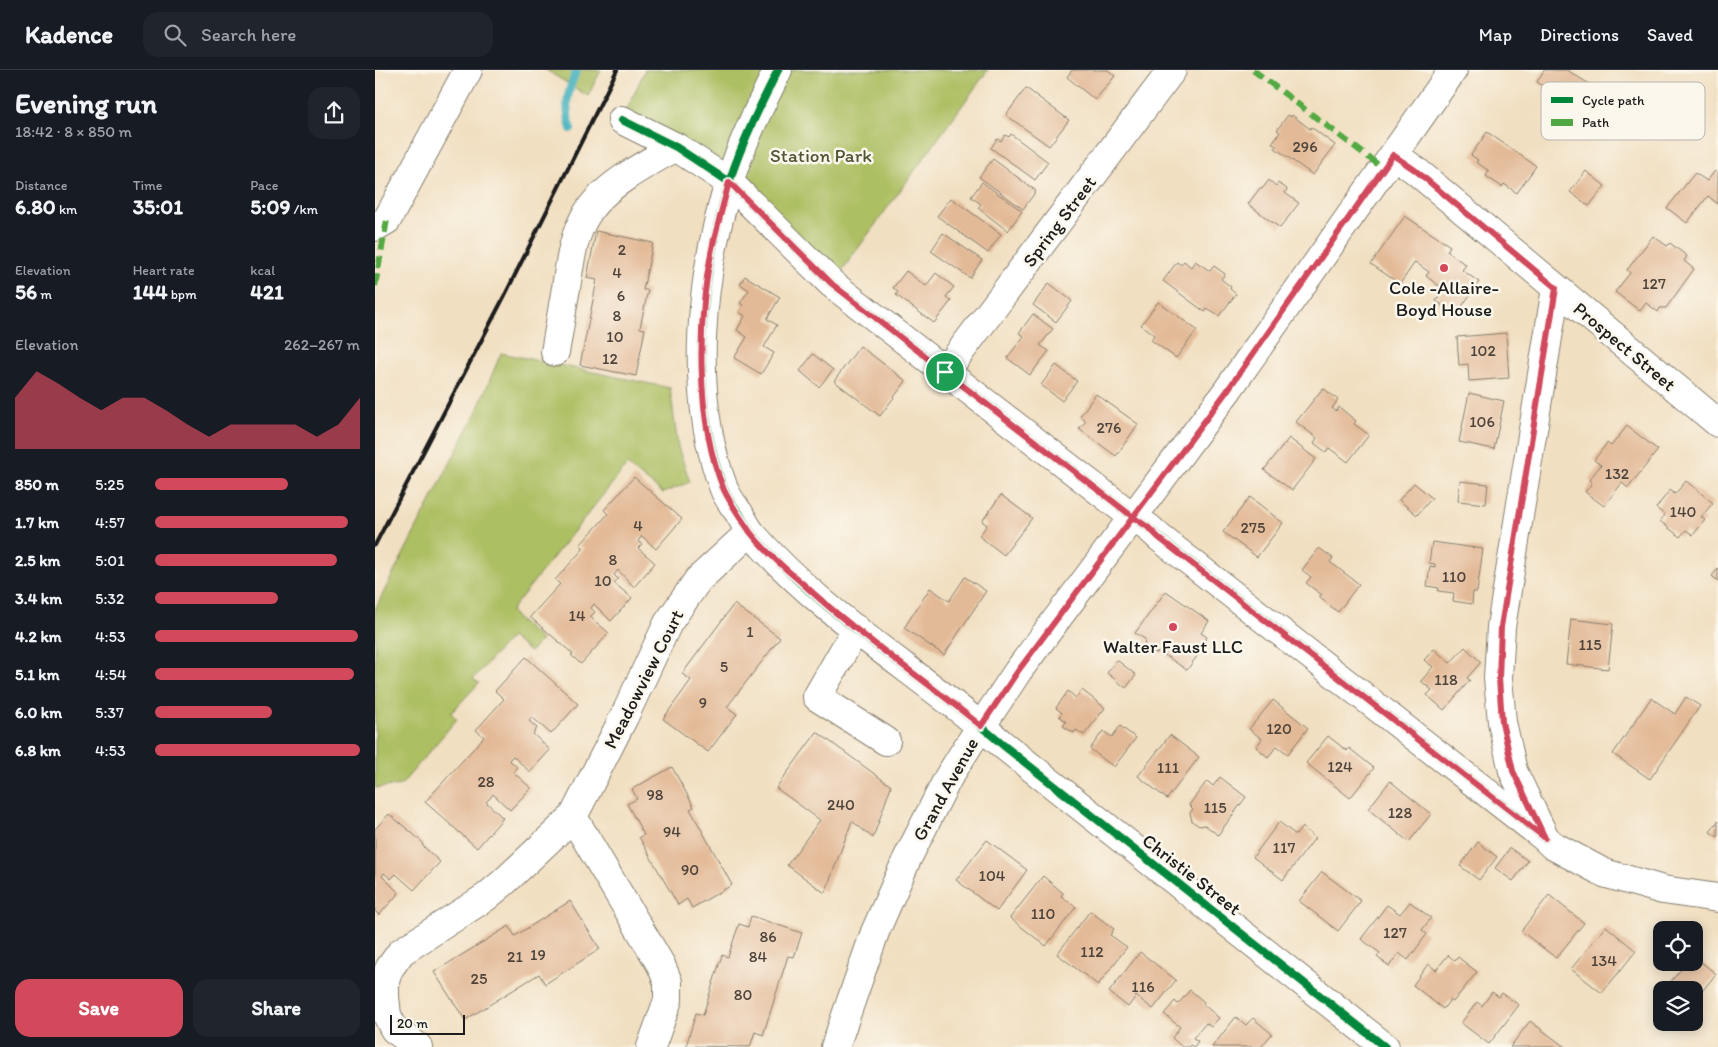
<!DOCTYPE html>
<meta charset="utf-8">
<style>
:root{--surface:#171b24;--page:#20242c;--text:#f1f3f6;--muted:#9ea1a6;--line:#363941;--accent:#d1495b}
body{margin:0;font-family:Itim,sans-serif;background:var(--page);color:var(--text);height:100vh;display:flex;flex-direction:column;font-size:19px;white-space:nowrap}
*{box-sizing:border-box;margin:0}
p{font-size:16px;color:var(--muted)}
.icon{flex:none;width:28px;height:28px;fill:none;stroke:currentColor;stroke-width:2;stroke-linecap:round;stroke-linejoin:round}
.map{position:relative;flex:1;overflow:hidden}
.sheet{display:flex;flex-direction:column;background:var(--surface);width:375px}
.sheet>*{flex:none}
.buttons{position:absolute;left:1278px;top:851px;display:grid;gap:10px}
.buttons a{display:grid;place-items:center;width:50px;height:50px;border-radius:10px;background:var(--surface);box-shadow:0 2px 12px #0003;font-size:25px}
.scale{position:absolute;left:15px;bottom:12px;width:75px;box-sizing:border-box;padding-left:5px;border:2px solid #1c1c1c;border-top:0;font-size:14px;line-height:18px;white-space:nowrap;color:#1c1c1c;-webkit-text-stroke:4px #fbf7ec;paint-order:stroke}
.pin{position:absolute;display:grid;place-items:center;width:42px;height:42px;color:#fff;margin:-21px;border:2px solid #fff;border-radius:50%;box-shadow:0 1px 5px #0007}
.round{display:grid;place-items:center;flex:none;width:52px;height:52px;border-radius:15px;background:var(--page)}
.headline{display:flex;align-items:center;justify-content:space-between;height:85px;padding:0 15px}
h1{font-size:28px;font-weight:700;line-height:38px}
.figures{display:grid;grid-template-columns:repeat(3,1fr);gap:8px;height:85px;padding:5px 15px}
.figures div{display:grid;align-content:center}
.figures b{font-size:21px;font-weight:700}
.figures small{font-size:14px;font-weight:400}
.figures p{font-size:14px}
.chart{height:140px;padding:10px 15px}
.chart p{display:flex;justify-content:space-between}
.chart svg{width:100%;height:90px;margin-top:5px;fill:var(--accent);opacity:.7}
.button{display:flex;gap:10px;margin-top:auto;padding:10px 15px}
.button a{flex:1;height:58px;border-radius:15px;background:var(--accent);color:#fff;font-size:20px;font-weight:700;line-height:58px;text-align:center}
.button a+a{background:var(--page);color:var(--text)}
ul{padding:0 15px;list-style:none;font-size:16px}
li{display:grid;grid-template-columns:80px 60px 1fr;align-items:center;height:38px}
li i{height:12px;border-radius:6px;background:var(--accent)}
header{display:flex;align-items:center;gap:30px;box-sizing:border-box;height:70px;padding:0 25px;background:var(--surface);border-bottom:1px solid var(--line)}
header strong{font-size:24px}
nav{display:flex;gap:28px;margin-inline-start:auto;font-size:18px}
.search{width:350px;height:45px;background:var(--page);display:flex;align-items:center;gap:12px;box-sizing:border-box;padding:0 18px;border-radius:15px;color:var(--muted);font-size:19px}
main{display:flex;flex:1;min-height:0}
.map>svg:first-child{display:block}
</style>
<header>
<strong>Kadence</strong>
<div class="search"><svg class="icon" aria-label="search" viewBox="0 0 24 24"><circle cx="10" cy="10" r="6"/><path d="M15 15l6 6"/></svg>Search here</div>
<nav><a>Map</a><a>Directions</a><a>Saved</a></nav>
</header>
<main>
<section class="sheet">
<div class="headline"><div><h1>Evening run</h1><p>18:42 · 8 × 850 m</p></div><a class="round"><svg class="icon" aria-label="share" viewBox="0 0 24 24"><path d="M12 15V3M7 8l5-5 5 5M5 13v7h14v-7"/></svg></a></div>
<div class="figures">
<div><p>Distance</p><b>6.80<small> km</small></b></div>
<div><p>Time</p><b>35:01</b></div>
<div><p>Pace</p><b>5:09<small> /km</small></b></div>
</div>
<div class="figures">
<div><p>Elevation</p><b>56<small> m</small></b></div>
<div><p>Heart rate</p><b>144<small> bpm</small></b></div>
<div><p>kcal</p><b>421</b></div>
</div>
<div class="chart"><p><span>Elevation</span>262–267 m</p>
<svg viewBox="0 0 160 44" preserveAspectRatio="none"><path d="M0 44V19L10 6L20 12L30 19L40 25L50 19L60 19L70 25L80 32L90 38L100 32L110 32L120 32L130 32L140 38L150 32L160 19V44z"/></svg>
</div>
<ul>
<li><b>850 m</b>5:25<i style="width:65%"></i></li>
<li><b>1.7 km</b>4:57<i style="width:94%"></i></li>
<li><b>2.5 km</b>5:01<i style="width:89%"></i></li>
<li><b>3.4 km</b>5:32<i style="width:60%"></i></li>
<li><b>4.2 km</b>4:53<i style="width:99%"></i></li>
<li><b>5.1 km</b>4:54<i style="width:97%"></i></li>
<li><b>6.0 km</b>5:37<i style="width:57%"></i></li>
<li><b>6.8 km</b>4:53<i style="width:100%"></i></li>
</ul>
<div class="button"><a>Save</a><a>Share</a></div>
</section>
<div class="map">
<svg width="1343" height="977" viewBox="0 0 1343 977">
<rect width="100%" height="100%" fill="#fbf7ec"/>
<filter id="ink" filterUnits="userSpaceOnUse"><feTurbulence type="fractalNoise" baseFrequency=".02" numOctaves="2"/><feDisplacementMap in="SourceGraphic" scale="10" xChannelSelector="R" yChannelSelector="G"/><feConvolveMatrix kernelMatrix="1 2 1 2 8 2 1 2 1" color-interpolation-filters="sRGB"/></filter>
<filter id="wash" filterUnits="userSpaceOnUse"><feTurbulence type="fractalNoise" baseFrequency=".0096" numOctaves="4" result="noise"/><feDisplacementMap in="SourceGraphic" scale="20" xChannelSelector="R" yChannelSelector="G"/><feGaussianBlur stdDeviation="1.12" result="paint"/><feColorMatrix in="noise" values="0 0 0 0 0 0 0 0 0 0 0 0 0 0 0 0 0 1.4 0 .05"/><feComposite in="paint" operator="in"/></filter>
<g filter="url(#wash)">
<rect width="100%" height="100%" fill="#f1dfc1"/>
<g fill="#adbf63" stroke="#646e40">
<path d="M171,0H226L213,26Z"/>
<path d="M270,0H613L457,214L354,112L247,50Z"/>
<path d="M126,283L295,318L303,377L315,412L288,423L252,395L136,540L140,547L166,570L155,582L136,567L98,609L104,613L76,643L82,649L26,715L0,718V539L101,343Z"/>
</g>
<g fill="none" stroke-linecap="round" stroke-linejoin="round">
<path stroke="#42b1bd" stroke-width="8" d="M196,59C189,35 192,22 202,0"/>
</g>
<g id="blocks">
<g fill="#e3ba97">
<path d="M697,0H733L740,6L720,30L692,7Z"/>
<path d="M1169,0H1192L1219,17L1209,34L1195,25L1188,37L1173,27L1177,22L1162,12Z"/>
<path d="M651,18L694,50L674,76L631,45Z"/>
<path d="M913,45L916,47L917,45L935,59L936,57L960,75L938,105L900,78L901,76L897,73L905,62L902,60Z"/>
<path d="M1112,62L1161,96L1142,123L1129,114L1127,117L1111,106L1114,101L1101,92L1103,90L1096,85Z"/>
<path d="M636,64L673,92L660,110L616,78L622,69L626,71L630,65L634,67Z"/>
<path d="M618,89L661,121L648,139L604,107Z"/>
<path d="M1211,101L1230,116L1214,136L1195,122Z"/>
<path d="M1340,101L1343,103V134L1333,126L1312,153L1292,138L1320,103L1332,111Z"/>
<path d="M894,110L901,116L903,113L912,119L910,123L924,133L905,158L873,134L885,118L887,119Z"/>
<path d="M607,112L647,141L633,161L603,138L606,134L596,127Z"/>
<path d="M576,128L626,164L613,183L562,146Z"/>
<path d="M1030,146L1075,176L1072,181L1091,195L1087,200L1104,212L1081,245L1061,231L1071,215L1067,212L1064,216L1051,206L1054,202L1040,192L1025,214L996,194Z"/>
<path d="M221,161L278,173L268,220H273L265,258L270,259L261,306L205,295L222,210L212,208Z"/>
<path d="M568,163L607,190L595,208L556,181Z"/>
<path d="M1278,166L1292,176L1295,173L1312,186L1309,191L1319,199L1291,238H1285L1283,242L1271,233L1265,241L1240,222L1255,203L1252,200Z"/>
<path d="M809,191L816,197L820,191L835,201L839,196L850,204L846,209L856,217L855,219L861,224L844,246L832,239L830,242L788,211L802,192L806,195Z"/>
<path d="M531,201L551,216L561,203L579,217L571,227L576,231L559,253L521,225L523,222L518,218Z"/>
<path d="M370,206L405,227L392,249L402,255L389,277L399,283L386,304L359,288L372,267L362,260L370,246L364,242L368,235L365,233L374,220L365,214Z"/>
<path d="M674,213L697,231L681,252L658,235Z"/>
<path d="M783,232L822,260L801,288L776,270L779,265L766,255Z"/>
<path d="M658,244L678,259L665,275L674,281L655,305L632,288L649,266L644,263Z"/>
<path d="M1131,263L1134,308L1094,311L1093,294L1084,295L1082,267Z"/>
<path d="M485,276L531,311L505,346L459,311Z"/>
<path d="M438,284L458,300L444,317L425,301Z"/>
<path d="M681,295L702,311L687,331L666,315Z"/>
<path d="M948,318L963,330L957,338L961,341L964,337L981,351L979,354L994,365L973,392L954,378L951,382L939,373L942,368L921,352Z"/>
<path d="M1094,323L1129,331L1119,379L1084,372Z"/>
<path d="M721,324L763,354L741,386L704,359L711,351L705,346Z"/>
<path d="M1252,356L1283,380L1253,418L1247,413L1229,436L1210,422L1217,413L1214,410L1226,395L1219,390L1232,373L1236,376Z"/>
<path d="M914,368L941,389L917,420L889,400Z"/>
<path d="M259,407L307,449L281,479L267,466L263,471L267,474L263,478L280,493L259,517L243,500L239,505L243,509L239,513L257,528L236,551L219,534L216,538L220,542L215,547L234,563L206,594L196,585L198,584L155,547L185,514L180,510L209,478L205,475L233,444L229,440Z"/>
<path d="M1085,411L1113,414L1111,434L1083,431Z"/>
<path d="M1311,411L1338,433L1326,447L1330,450L1318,465L1311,460L1305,467L1285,451L1290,445L1281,438L1295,420L1300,424Z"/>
<path d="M1039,413L1057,428L1042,445L1024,430Z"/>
<path d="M626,425L657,448L629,485L604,466L612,455L607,451Z"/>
<path d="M875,427L908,453L882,487L848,462Z"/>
<path d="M1057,472L1108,479L1102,522H1098L1097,534L1078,531L1079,523L1063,521L1064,518L1052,516L1055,496L1060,497V494L1054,493Z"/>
<path d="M944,478L958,488L955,492L984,514L963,542L944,527L947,525L931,513L936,507L927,500Z"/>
<path d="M1343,498V511L1337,506Z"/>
<path d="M590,507L611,521L569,585L529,558L555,518L574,531Z"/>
<path d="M791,521L834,551L826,563L832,567L823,580L825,582L812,600L785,582L781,583L769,575L770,569L760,563Z"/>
<path d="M359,534L405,568L352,637L362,644L333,682L288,649L316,610L307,604Z"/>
<path d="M1196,549L1238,554L1233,599L1191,594Z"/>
<path d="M1090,577L1106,592L1092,608L1095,610L1069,640L1052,625L1057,620L1046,611L1058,597L1049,590L1059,579L1075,593Z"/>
<path d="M151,587L203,634L176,664L157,647L154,651L162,658L158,664L175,680L155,702L138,686L134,690L142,697L138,702L156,718L135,740L118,724L115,728L111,732L128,748L102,778L50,732L109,667L101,660L129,629L120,621Z"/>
<path d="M742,590L761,605L751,618L732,603Z"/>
<path d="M707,620L730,638L709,665L701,660L699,663L688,656L691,652L684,646L687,643L681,638L693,621L701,628Z"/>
<path d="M1311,627L1325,636L1275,709L1238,684L1276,628L1300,644Z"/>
<path d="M898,630L933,658L913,684L902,676L893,687L881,677L887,669L874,659Z"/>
<path d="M745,656L761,668L739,697L715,679L728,661L737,667Z"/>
<path d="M442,662L516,716L498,768L477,751L450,823L412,795L445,750L401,718Z"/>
<path d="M795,665L824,687L792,729L763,706Z"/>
<path d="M953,666L972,681L974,678L999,698L975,728L931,693Z"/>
<path d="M297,697L319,737L315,739L357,815L317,838L312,829L303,835L264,767L269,765L252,734L262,729L257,719Z"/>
<path d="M845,707L871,727L843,765L830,755L824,756L817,751L815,743L818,739L814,735L832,711L838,716Z"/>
<path d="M1015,711L1056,744L1034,772L993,739Z"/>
<path d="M14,744L37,763L48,773L47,775L65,792L39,820L21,804L16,809L9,803L7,806L24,823L4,845L0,841V759Z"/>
<path d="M1343,751V767L1335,762Z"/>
<path d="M904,752L921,765L927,757L940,768L908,810L878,787Z"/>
<path d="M612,770L652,800L622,841L581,810Z"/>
<path d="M1103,772L1122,787L1104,810L1085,796Z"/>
<path d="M1135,778L1153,791L1138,811L1120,798Z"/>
<path d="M947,802L986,831L963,861L924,831Z"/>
<path d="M668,806L688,823L686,826L701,837L671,876L635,848Z"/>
<path d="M1174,825L1209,853L1181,888L1146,861Z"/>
<path d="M195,831L225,879L170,914L164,904L90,950L59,902L134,856L140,866Z"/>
<path d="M1035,832L1056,848L1047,860L1052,864L1033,890L1024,883L1014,896L1002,887L1005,883L986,869L1012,835L1025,844Z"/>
<path d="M715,841L739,859L735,865L752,877L723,915L682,884Z"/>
<path d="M376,846L427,863L419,887L413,886L388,965L380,962L375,977L311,976L321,943L328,945L347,885L353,887L364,854L373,857Z"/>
<path d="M1231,856L1261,881L1227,923L1196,899Z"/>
<path d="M765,882L801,910L778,939L761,926L753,937L734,922Z"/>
<path d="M1073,885L1080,891L1083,887L1102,902L1078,932L1075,930L1068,939L1038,915L1053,894L1061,900Z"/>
<path d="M1319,886L1341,904L1319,931V920H1289L1312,892H1319Z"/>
<path d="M815,920L829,932L828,934L844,948L836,957L831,953L818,968L823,971L819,977L815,975L813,977H807L797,968L805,957L789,944L800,931L803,934Z"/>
<path d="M1117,922L1124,927L1127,923L1144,935L1114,974L1086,953L1102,932L1107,936Z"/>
<path d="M861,947L871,955L878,948L897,964L886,977H837Z"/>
<path d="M1155,951L1190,977H1135Z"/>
</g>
</g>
</g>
<g filter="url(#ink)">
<use href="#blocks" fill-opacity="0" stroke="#867e6e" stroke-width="1"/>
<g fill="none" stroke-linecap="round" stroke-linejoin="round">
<g stroke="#867e6e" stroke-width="30">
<g id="minor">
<path d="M403,0C385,36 366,74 354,113C325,207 313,324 349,419C352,427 359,436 364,443C368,450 372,458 377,464C449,547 546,603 628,675L1010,977"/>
<path d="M247,50L301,77L354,112L457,214L758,447L774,458L785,468L1170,768"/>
<path d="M1019,85L1040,100L1343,353"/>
<path d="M0,157L12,150L93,0"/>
<path d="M1181,218L1126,557L1123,608L1127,652L1138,701L1170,768L1177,775L1229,803L1288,820L1343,828"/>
<path d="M180,282C184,261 187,239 191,218C195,192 198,164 213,142C230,115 274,92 301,77"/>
<path d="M570,302L797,0"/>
<path d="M481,559L442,627L511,671"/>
<path d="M198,747L286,895L293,912V930L276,977"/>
<path d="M43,977L19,959L12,945L10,927V911L14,899L26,882L111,827L129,812L198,747L249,647L293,553L323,510L375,462"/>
</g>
</g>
<g stroke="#867e6e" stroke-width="30">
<path id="major" d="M460,977L500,862L532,789L573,708L593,676L643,601L852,321L1078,0"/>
</g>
<use href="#minor" stroke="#fff" stroke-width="28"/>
<use href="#major" stroke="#fff" stroke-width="28"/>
<path stroke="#1c1c1c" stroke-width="4" d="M0,475L130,225L242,0"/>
<g stroke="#52a943" stroke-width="6" stroke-dasharray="12 6" stroke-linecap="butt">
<path d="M878,0L1009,99"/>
<path d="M0,216L12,150"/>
</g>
<g stroke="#fbf7ec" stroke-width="11">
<g id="cycleway">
<path d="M403,0C385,36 366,74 354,113C325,207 313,324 349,419C352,427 359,436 364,443C368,450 372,458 377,464C449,547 546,603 628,675L1010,977"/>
<path d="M247,50L301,77L354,112L457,214L758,447L774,458L785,468L1170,768"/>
</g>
</g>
<use href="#cycleway" stroke="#00873e" stroke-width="8"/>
</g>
</g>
<g fill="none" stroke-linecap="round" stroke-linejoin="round" filter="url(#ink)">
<g stroke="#fff" stroke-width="10">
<path id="route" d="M570,302L457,214L354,112C349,132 343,153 338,174C322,246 320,351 349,420C355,433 367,450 375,462C389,480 408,497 426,512C482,564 546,607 606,656L643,601L758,447L774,458L784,468L1170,768L1138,701L1127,652L1124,608L1126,557L1181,218L1040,100L1018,85L852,321L758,447L570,302"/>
</g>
<use href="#route" stroke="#d1495b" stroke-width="6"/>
</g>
<g fill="#d1495b" stroke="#fbf7ec" stroke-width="2">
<circle cx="1069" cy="198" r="5"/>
<circle cx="798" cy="557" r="5"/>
</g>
<g text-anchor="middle" stroke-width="5" stroke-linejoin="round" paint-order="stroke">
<g font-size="16" fill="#4e443b">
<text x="930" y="82">296</text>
<text x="247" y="185">2</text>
<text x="242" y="208">4</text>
<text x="1279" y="219">127</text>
<text x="246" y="231">6</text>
<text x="242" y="251">8</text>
<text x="240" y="272">10</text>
<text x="1108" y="286">102</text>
<text x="235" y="294">12</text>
<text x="1107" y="357">106</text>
<text x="734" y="363">276</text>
<text x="1242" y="409">132</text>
<text x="1308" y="447">140</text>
<text x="263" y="461">4</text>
<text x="878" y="463">275</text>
<text x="238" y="495">8</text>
<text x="1079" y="512">110</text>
<text x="228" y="516">10</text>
<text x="202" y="551">14</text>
<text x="375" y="567">1</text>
<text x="1215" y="580">115</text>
<text x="349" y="602">5</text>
<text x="1071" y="615">118</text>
<text x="328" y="638">9</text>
<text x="904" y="664">120</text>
<text x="965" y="702">124</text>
<text x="793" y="703">111</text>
<text x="111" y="717">28</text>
<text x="280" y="730">98</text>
<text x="466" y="740">240</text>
<text x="840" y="743">115</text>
<text x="1025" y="748">128</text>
<text x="297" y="767">94</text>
<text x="909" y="783">117</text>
<text x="315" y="805">90</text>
<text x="617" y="811">104</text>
<text x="668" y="849">110</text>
<text x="1020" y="868">127</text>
<text x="393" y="872">86</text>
<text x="717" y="887">112</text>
<text x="163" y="890">19</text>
<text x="140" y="892">21</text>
<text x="383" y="892">84</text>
<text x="1229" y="896">134</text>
<text x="104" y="914">25</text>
<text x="768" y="922">116</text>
<text x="368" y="930">80</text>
</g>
<g font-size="19" fill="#4f5535" stroke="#fbf7ec">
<text x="446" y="92">Station Park</text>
</g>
<g font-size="19" fill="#1c1c1c" stroke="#fbf7ec">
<text transform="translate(684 151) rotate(-53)" y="7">Spring Street</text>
<text transform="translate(1250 276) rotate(40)" y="7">Prospect Street</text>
<text transform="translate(268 609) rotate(-63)" y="7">Meadowview Court</text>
<text transform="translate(570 719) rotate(-61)" y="7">Grand Avenue</text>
<text transform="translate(817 804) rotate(38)" y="7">Christie Street</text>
</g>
<g font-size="19" fill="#1c1c1c" stroke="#fbf7ec">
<text x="1069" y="224">Cole -Allaire-<tspan x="1069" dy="22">Boyd House</tspan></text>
<text x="798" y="583">Walter Faust LLC</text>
</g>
</g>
<rect x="1166" y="12" width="164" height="58" rx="8" fill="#fbf7ec" stroke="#b8b5ae" stroke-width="1"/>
<rect x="1176" y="27" width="22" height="6" fill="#00873e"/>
<rect x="1176" y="49" width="22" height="7" fill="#52a943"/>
<g font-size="14" fill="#1c1c1c">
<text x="1207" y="35">Cycle path</text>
<text x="1207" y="57">Path</text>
</g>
</svg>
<div class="buttons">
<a><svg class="icon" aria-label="locate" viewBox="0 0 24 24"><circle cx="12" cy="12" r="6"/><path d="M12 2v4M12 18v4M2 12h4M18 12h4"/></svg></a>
<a><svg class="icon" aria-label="layers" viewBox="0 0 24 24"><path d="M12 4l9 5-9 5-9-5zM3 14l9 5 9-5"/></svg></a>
</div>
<div class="scale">20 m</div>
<div class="pin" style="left:570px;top:302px;background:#1e9e55"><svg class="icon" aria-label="arrive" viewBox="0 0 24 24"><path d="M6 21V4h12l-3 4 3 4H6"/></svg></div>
</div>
</main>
